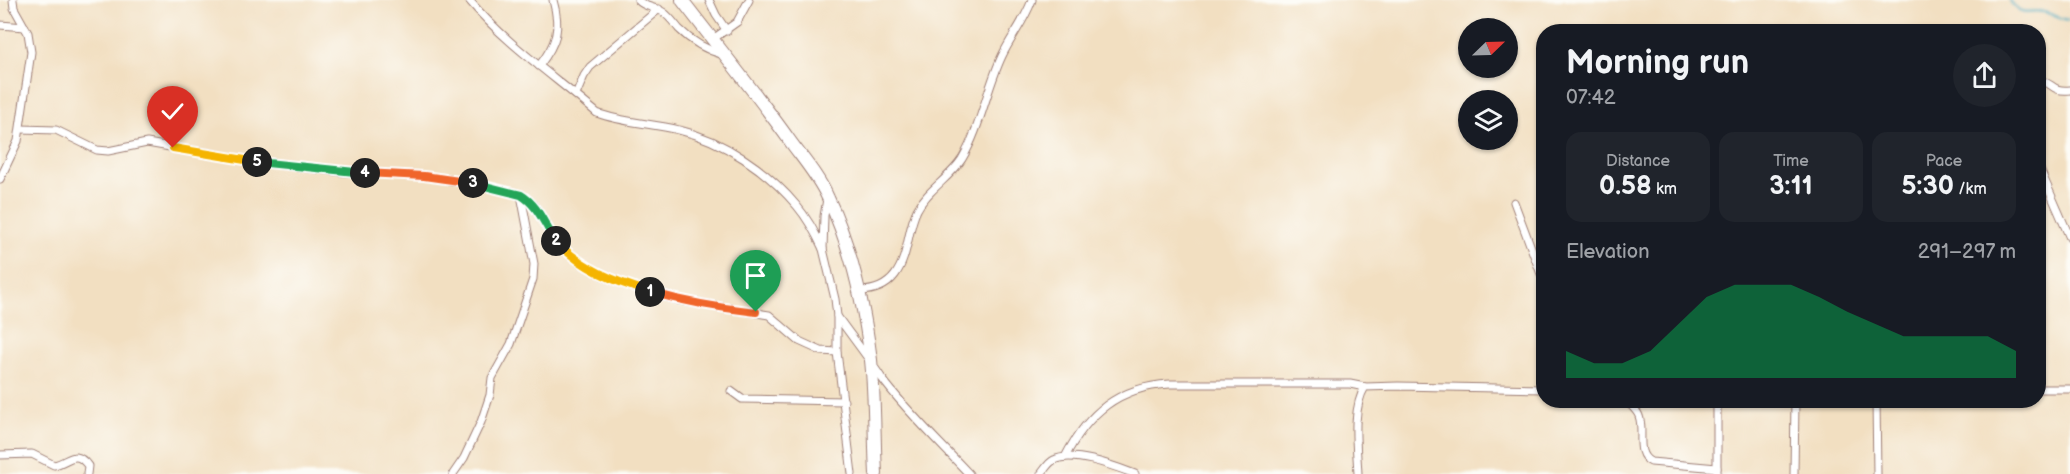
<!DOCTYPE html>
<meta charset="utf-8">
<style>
:root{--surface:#171b24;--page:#20242c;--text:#f1f3f6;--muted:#9ea1a6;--accent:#0b8043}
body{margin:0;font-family:"Balsamiq Sans",sans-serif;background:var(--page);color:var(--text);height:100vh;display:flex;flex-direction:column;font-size:22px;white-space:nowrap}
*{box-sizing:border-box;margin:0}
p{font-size:20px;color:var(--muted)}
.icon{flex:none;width:33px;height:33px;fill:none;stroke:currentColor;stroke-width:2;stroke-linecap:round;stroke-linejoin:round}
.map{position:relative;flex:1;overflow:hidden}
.details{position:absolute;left:1536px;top:24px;width:510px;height:384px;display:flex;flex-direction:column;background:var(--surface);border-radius:24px;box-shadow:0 2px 4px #0004}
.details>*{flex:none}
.needle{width:39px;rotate:67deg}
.fabs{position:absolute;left:1458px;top:18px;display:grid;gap:12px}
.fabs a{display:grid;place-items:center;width:60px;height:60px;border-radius:50%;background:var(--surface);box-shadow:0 2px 4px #0004;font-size:30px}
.pin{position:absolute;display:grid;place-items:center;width:51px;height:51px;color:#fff;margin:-62px -26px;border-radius:50% 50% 50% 0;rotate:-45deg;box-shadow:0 0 6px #0007}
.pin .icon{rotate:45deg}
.km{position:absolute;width:30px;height:30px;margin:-15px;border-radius:50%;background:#222;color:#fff;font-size:16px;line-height:30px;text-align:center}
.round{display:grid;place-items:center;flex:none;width:63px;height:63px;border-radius:32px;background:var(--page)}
.headline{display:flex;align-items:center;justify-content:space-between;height:102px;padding:0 30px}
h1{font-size:33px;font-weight:700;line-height:45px}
.metrics{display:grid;grid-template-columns:repeat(3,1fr);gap:9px;height:102px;padding:6px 30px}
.metrics div{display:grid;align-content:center;border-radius:15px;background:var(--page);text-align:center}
.metrics b{font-size:26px;font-weight:700}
.metrics small{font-size:16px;font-weight:400}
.metrics p{font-size:16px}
.chart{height:168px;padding:12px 30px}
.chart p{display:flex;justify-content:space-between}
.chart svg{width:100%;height:108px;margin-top:6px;fill:var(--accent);opacity:.7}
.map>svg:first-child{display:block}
</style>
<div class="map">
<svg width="2070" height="474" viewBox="0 0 2070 474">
<rect width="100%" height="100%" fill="#fdfcf7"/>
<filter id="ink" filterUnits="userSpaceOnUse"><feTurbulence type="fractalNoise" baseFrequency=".0167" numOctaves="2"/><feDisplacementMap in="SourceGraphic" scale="12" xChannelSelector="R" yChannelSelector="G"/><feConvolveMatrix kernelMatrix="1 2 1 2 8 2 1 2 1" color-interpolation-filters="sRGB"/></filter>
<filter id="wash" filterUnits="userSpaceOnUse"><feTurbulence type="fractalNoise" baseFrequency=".008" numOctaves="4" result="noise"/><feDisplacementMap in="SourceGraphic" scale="24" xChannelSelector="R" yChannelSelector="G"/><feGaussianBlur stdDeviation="1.35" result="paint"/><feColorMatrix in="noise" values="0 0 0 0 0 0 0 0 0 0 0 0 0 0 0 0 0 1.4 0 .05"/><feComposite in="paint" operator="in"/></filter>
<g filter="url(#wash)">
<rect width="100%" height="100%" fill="#f2dfc1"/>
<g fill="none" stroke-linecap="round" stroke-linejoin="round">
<path stroke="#40a9c0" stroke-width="2" d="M2009,0C2023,20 2030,7 2047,13C2056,15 2061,20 2070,20"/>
</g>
</g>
<g filter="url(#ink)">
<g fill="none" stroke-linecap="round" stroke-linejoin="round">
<g stroke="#9e7f76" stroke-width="9">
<g id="minor">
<path d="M469,0C506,44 554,76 597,113C623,123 652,123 679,130C723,140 768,171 797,206C808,219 816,234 823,249"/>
<path d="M638,0C645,8 654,6 663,12C669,16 674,23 679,29C692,42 706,50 724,55"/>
<path d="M709,0L716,15L727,31"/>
<path d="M0,25L25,27"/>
<path d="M713,39L737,22L749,0"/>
<path d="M539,66C557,43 561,29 553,0"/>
<path d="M2038,79C2054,83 2051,92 2070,90"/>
<path d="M576,95L584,76L590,67L659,9"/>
<path d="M21,129L56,130L97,150L108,151L147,143L257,162L342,172L424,176L481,185L521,195L534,205L554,239L564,249L580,262L602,275L627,285L678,300L769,315L799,341L821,351L837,352"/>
<path d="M2038,165L2070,238"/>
<path d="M0,179L18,141L31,52L28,33L14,8L13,0"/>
<path d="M827,199L824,216L823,249L835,299L837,316V352L852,474"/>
<path d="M1514,202L1544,282"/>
<path d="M859,291C873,291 886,287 895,275C909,256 907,230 917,210C927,190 950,178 962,159C980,129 987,88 1002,56C1011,37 1025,20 1032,0"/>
<path d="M837,316C852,337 867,356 881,377C905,410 941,444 969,474"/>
<path d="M2038,389H2070"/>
<path d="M731,391L742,399L844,401"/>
<path d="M1626,400C1630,405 1637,410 1639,416C1645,431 1634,454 1651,462L1717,468"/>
<path d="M1876,400L1877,474"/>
<path d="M0,455L32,454L54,465C69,462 75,448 88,466L87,474"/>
<path d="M1065,457C1088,413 1118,387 1170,384H1350L1365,387"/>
<path d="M453,474L464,458L481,422L490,395L492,378L511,344L533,279L534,264L521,195"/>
<path d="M1041,474C1045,469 1049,462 1054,460C1073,450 1116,467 1135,474"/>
<path d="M1358,474C1357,448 1351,410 1365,387L1398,386L1544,389"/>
<path d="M1717,474V400"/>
<path d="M1794,474L1795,400"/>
</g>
</g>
<g stroke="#9e7f76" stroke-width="14">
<path id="trunk" d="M682,0C718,47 756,93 790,141C803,159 819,177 828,198C852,248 864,306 871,360C875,398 874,436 876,474"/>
</g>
<use href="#minor" stroke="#fff" stroke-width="7"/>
<use href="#trunk" stroke="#fff" stroke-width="12"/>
</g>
</g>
<g fill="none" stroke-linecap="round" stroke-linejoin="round" filter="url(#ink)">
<g stroke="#fff" stroke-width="12">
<path id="split-1" d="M650,292C685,302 720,308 756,312"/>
</g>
<g stroke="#fff" stroke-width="12">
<path id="split-2" d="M556,241C581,268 615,282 650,292"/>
</g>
<g stroke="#fff" stroke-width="12">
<path id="split-3" d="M473,183L521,195C539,206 544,225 556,241"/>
</g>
<g stroke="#fff" stroke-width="12">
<path id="split-4" d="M365,173L424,176L473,183"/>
</g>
<g stroke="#fff" stroke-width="12">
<path id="split-5" d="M257,162L365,173"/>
</g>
<g stroke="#fff" stroke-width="12">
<path id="split-6" d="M173,148L257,162"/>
</g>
<use href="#split-1" stroke="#f0652b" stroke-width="8"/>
<use href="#split-2" stroke="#f5b400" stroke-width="8"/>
<use href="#split-3" stroke="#22a559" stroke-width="8"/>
<use href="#split-4" stroke="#f0652b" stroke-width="8"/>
<use href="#split-5" stroke="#22a559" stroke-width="8"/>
<use href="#split-6" stroke="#f5b400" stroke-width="8"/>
</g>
</svg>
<div class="fabs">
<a><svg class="needle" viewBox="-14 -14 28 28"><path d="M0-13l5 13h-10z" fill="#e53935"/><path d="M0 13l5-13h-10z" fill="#9ea1a6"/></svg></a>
<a><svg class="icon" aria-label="layers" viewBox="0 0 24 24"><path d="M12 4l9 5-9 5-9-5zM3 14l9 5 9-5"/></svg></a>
</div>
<div class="pin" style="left:756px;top:312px;background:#1e9e55"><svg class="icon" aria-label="arrive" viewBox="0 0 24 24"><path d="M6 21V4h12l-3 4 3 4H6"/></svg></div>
<div class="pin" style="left:173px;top:148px;background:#d93025"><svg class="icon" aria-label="check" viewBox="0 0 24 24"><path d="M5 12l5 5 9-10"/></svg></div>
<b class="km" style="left:650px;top:292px">1</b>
<b class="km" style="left:556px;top:241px">2</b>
<b class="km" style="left:473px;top:183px">3</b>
<b class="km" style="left:365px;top:173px">4</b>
<b class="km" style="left:257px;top:162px">5</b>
<section class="details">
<div class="headline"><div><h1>Morning run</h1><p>07:42</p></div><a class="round"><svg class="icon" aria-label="share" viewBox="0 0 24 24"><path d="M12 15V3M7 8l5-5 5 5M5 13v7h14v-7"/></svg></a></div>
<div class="metrics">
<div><p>Distance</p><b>0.58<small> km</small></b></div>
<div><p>Time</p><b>3:11</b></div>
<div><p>Pace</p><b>5:30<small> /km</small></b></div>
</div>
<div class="chart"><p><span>Elevation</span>291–297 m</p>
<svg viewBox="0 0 160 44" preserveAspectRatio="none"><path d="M0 44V33L10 38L20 38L30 33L40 22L50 11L60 6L70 6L80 6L90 11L100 17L110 22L120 27L130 27L140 27L150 27L160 33V44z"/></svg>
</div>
</section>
</div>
